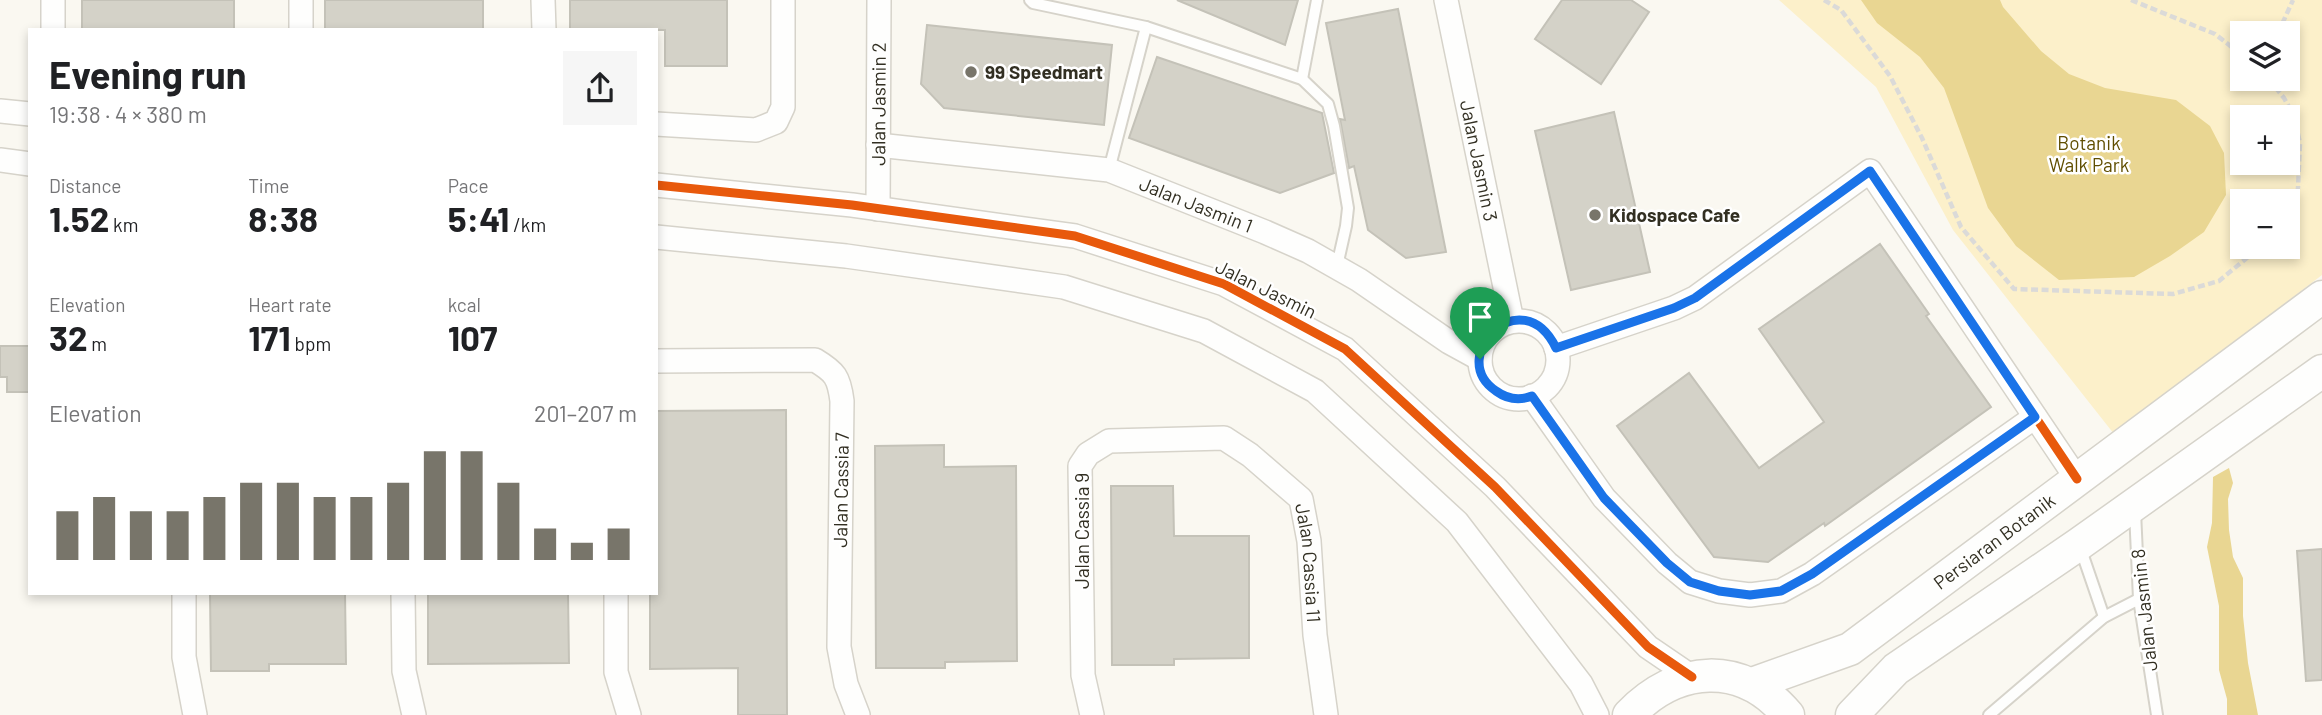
<!DOCTYPE html>
<meta charset="utf-8">
<style>
:root{--surface:#fff;--page:#f6f6f6;--text:#202124;--muted:#757577;--accent:#78756a}
body{margin:0;font-family:Barlow,sans-serif;background:var(--page);color:var(--text);height:100vh;display:flex;flex-direction:column;font-size:26px;white-space:nowrap}
*{box-sizing:border-box;margin:0}
p{font-size:23px;color:var(--muted)}
.icon{flex:none;width:38px;height:38px;fill:none;stroke:currentColor;stroke-width:2;stroke-linecap:round;stroke-linejoin:round}
.map{position:relative;flex:1;overflow:hidden}
.drawer{position:absolute;left:28px;top:28px;width:630px;height:567px;display:flex;flex-direction:column;background:var(--surface);border-radius:0px;box-shadow:0 4px 10px #0003}
.drawer>*{flex:none}
.buttons{position:absolute;left:2230px;top:21px;display:grid;gap:14px}
.buttons a{display:grid;place-items:center;width:70px;height:70px;border-radius:0px;background:var(--surface);box-shadow:0 4px 10px #0003;font-size:35px}
.pin{position:absolute;display:grid;place-items:center;width:60px;height:60px;color:#fff;margin:-72px -30px;border-radius:50% 50% 50% 0;rotate:-45deg;box-shadow:0 0 7px #0007}
.pin .icon{rotate:45deg}
.round{display:grid;place-items:center;flex:none;width:74px;height:74px;border-radius:0px;background:var(--page)}
.head{display:flex;align-items:center;justify-content:space-between;height:119px;padding:0 21px}
h1{font-size:38px;font-weight:700;line-height:52px}
.stats{display:grid;grid-template-columns:repeat(3,1fr);gap:10px;height:119px;padding:7px 21px}
.stats div{display:grid;align-content:center}
.stats b{font-size:35px;font-weight:700}
.stats small{font-size:19px;font-weight:400}
.stats p{font-size:19px}
.chart{height:196px;padding:14px 21px}
.chart p{display:flex;justify-content:space-between}
.chart svg{width:100%;height:126px;margin-top:7px;stroke:var(--accent);stroke-width:6}
.map>svg:first-child{display:block}
</style>
<div class="map">
<svg width="2322" height="715" viewBox="0 0 2322 715">
<rect width="100%" height="100%" fill="#faf8f1"/>
<path fill="#fcf0ca" fill-rule="evenodd" d="M1779,0H2322V275L2114,434L1953,230L1876,87ZM2242,33H2287V79H2242ZM2242,117H2287V163H2242ZM2242,201H2287V247H2242Z"/>
<g fill="#e9d692">
<path d="M1861,0H2000L2003,7L2041,51L2069,74L2105,88L2176,100L2210,126L2224,153L2226,195L2204,232L2170,256L2134,277L2059,280L2016,246L1988,208L1944,88L1920,57L1877,23Z"/>
<path d="M2229,468L2233,483L2228,499L2229,530L2233,557L2243,578V616L2248,663L2258,715H2227V699L2219,670V606L2207,547L2212,523L2213,477Z"/>
</g>
<g fill="#d4d2c8" stroke="#c4c2b8" stroke-width="2">
<path d="M82,0H234V30L82,29Z"/>
<rect x="325" y="0" width="158" height="30"/>
<path d="M570,0H727V66H665V30H570Z"/>
<path d="M1177,0H1298L1285,45Z"/>
<path d="M1562,0H1631L1649,12L1601,84L1535,39Z"/>
<path d="M1398,9L1446,252L1406,258L1368,230L1354,166L1349,168L1340,119L1345,120L1326,23Z"/>
<path d="M927,25L1112,45L1104,125L944,108L921,84Z"/>
<path d="M1157,57L1322,113L1334,173L1280,193L1129,138Z"/>
<path d="M1614,112L1650,272L1571,290L1535,131Z"/>
<path d="M1880,244L1929,314L1926,316L1991,407L1825,526L1824,523L1768,562L1714,557L1617,426L1689,373L1759,468L1824,422L1759,329Z"/>
<path d="M0,346H30V392H7V377H0Z"/>
<path d="M786,410L787,715H738V668L650,669V593H656V411Z"/>
<path d="M944,445V467L1016,466L1017,661L945,662V668H876L875,446Z"/>
<path d="M1111,486H1173L1174,536H1249V658L1174,659V665H1112Z"/>
<path d="M2322,549V680L2306,681L2297,551Z"/>
<path d="M210,593H345L346,664H269V671H211Z"/>
<path d="M428,593H568L569,663L428,664Z"/>
</g>
<g fill="none" stroke-linecap="round" stroke-linejoin="round">
<g stroke="#d6d3ca" stroke-width="14">
<g id="service">
<path d="M1030,0L1033,3L1146,27L1302,79L1328,104L1334,126L1348,208L1346,226L1337,266"/>
<path d="M1302,79L1317,0"/>
<path d="M1109,170L1146,27"/>
<path d="M2135,511L2139,599L2157,715"/>
<path d="M2080,547L2104,617"/>
<path d="M1989,715L2104,617L2139,599"/>
</g>
</g>
<g stroke="#d6d3ca" stroke-width="26">
<g id="minor">
<path d="M301,0V30"/>
<path d="M543,0L544,30"/>
<path id="s1" d="M1446,0L1512,321"/>
<path d="M53,30V0"/>
<path d="M0,111L30,114"/>
<path d="M656,124L756,130L776,122L783,107V0"/>
<path id="s2" d="M878,145L1109,170L1265,232L1308,251L1359,280L1449,342L1480,359"/>
<path d="M0,160L30,164"/>
<path d="M656,185L852,205L1075,236L1224,284L1345,349L1495,487L1648,647L1692,677"/>
<path id="s3" d="M878,209L879,0"/>
<path d="M656,237L846,256L1064,287L1204,331L1315,391L1457,522L1581,684L1597,715"/>
<circle cx="1519" cy="360" r="39"/>
<path d="M1556,348L1674,308L1695,298L1870,171L2077,479"/>
<path d="M656,361L815,360C835,372 839,377 842,401L839,647L846,684L858,715"/>
<path d="M1532,396L1604,498L1667,563L1690,582L1719,591L1750,595L1781,591L1812,574L2035,417"/>
<path d="M184,593V657L195,715"/>
<path d="M403,593L404,671L414,715"/>
<path d="M616,593V672L629,715"/>
<path id="s4" d="M1092,715L1083,675L1080,466L1088,454L1109,441L1224,438L1250,455L1301,499L1309,541L1315,635L1326,715"/>
</g>
</g>
<g stroke="#d6d3ca" stroke-width="35">
<g id="secondary">
<path id="s5" d="M1752,684L1850,649L2322,297"/>
<path d="M1629,715C1677,665 1742,660 1788,715"/>
<path d="M1852,715L1896,669L2079,544L2322,371"/>
</g>
</g>
<g stroke="#dbdad8" stroke-width="4.5" stroke-dasharray="7 3.5" stroke-linecap="butt">
<path d="M1824,0L1841,10L1890,76L1922,138L1961,227L2014,289L2173,294L2219,281L2260,247"/>
<path d="M2131,0L2215,34L2242,55"/>
<path d="M2278,33L2293,0"/>
<path d="M2269,79L2284,98L2294,116L2300,143L2298,189L2287,209"/>
</g>
<use href="#service" stroke="#fefefd" stroke-width="10"/>
<use href="#minor" stroke="#fefefd" stroke-width="23"/>
<use href="#secondary" stroke="#fefefd" stroke-width="32"/>
<g stroke="#fff" stroke-width="13">
<g id="cycleway">
<path d="M656,185L852,205L1075,236L1224,284L1345,349L1495,487L1648,647L1692,677"/>
<path d="M1556,348L1674,308L1695,298L1870,171L2077,479"/>
</g>
</g>
<use href="#cycleway" stroke="#e8590c" stroke-width="9"/>
</g>
<g fill="none" stroke-linecap="round" stroke-linejoin="round">
<g stroke="#fff" stroke-width="14">
<path id="route" d="M1870,171L2035,417L1812,574L1781,591L1750,595L1719,591L1690,582L1667,563L1604,498L1532,396C1519,401 1507,399 1496,391C1445,357 1522,278 1556,348L1674,308L1695,298Z"/>
</g>
<use href="#route" stroke="#1a73e8" stroke-width="9"/>
</g>
<g fill="#78756a" stroke="#fff" stroke-width="2.5">
<circle cx="971" cy="72" r="7"/>
<circle cx="1595" cy="215" r="7"/>
</g>
<g text-anchor="middle" stroke-width="5" stroke-linejoin="round" paint-order="stroke">
<g font-size="19" font-weight="bold" fill="#322f22" stroke="#fff" text-anchor="start">
<text x="985" y="79">99 Speedmart</text>
<text x="1609" y="222">Kidospace Cafe</text>
</g>
<g font-size="19" fill="#322f22" stroke="#fff">
<text dy="7" stroke="none"><textPath href="#s3" startOffset="105">Jalan Jasmin 2</textPath></text>
<text dy="7" stroke="none"><textPath href="#s1" startOffset="164">Jalan Jasmin 3</textPath></text>
<text dy="7" stroke="none"><textPath href="#s2" startOffset="326">Jalan Jasmin 1</textPath></text>
<text transform="translate(1266 289) rotate(26)" y="7">Jalan Jasmin</text>
<text transform="translate(841 490) rotate(-89)" y="7">Jalan Cassia 7</text>
<text transform="translate(1082 531) rotate(-90)" y="7">Jalan Cassia 9</text>
<text dy="7" stroke="none"><textPath href="#s5" startOffset="284">Persiaran Botanik</textPath></text>
<text dy="7" stroke="none"><textPath href="#s4" startOffset="567">Jalan Cassia 11</textPath></text>
<text transform="translate(2144 610) rotate(-96)" y="7">Jalan Jasmin 8</text>
</g>
<g font-size="19" fill="#604e00" stroke="#fff">
<text x="2089" y="150">Botanik<tspan x="2089" dy="22">Walk Park</tspan></text>
</g>
</g>
</svg>
<div class="buttons">
<a><svg class="icon" aria-label="layers" viewBox="0 0 24 24"><path d="M12 4l9 5-9 5-9-5zM3 14l9 5 9-5"/></svg></a>
<a>+</a>
<a>−</a>
</div>
<div class="pin" style="left:1480px;top:359px;background:#1e9e55"><svg class="icon" aria-label="arrive" viewBox="0 0 24 24"><path d="M6 21V4h12l-3 4 3 4H6"/></svg></div>
<section class="drawer">
<div class="head"><div><h1>Evening run</h1><p>19:38 · 4 × 380 m</p></div><a class="round"><svg class="icon" aria-label="share" viewBox="0 0 24 24"><path d="M12 15V3M7 8l5-5 5 5M5 13v7h14v-7"/></svg></a></div>
<div class="stats">
<div><p>Distance</p><b>1.52<small> km</small></b></div>
<div><p>Time</p><b>8:38</b></div>
<div><p>Pace</p><b>5:41<small> /km</small></b></div>
</div>
<div class="stats">
<div><p>Elevation</p><b>32<small> m</small></b></div>
<div><p>Heart rate</p><b>171<small> bpm</small></b></div>
<div><p>kcal</p><b>107</b></div>
</div>
<div class="chart"><p><span>Elevation</span>201–207 m</p>
<svg viewBox="0 0 160 44" preserveAspectRatio="none"><path d="M5 44V27M15 44V22M25 44V27M35 44V27M45 44V22M55 44V17M65 44V17M75 44V22M85 44V22M95 44V17M105 44V6M115 44V6M125 44V17M135 44V33M145 44V38M155 44V33"/></svg>
</div>
</section>
</div>
